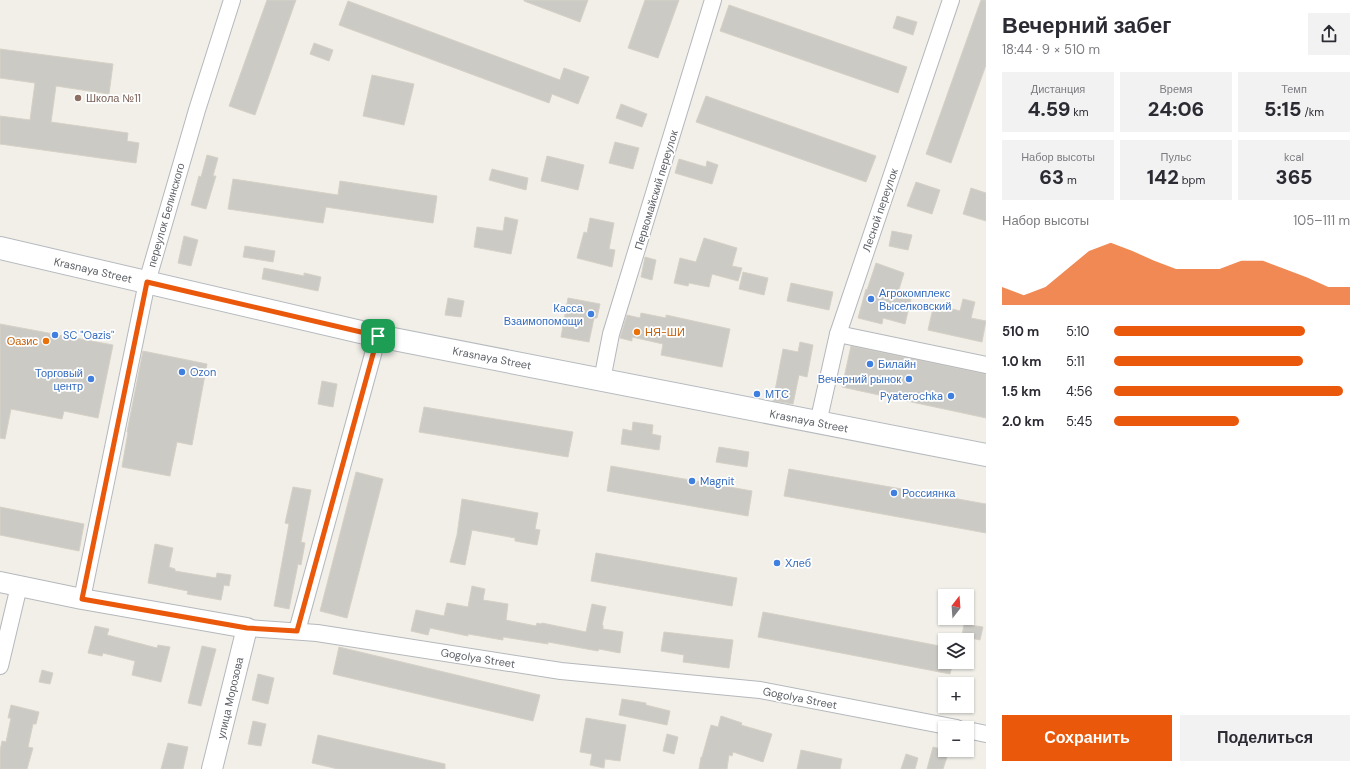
<!DOCTYPE html>
<html lang="ru">
<meta charset="utf-8">
<style>
:root{--surface:#fff;--page:#f2f2f3;--text:#2b2b33;--muted:#7c7c81;--accent:#ea580c}
body{margin:0;font-family:"DM Sans",sans-serif;background:var(--page);color:var(--text);height:100vh;display:flex;flex-direction:column;font-size:15px;white-space:nowrap}
*{box-sizing:border-box;margin:0}
p{font-size:13px;color:var(--muted)}
.icon{flex:none;width:22px;height:22px;fill:none;stroke:currentColor;stroke-width:2;stroke-linecap:round;stroke-linejoin:round}
.map{position:relative;flex:1;overflow:hidden}
.sheet{display:flex;flex-direction:column;background:var(--surface);width:380px}
.sheet>*{flex:none}
.needle{width:26px;rotate:17deg}
.controls{position:absolute;left:938px;top:589px;display:grid;gap:8px}
.controls a{display:grid;place-items:center;width:36px;height:36px;border-radius:0px;background:var(--surface);box-shadow:0 1px 3px #0004;font-size:20px}
.pin{position:absolute;display:grid;place-items:center;width:34px;height:34px;color:#fff;margin:-17px;border-radius:8px;box-shadow:0 2px 6px #0006}
.round{display:grid;place-items:center;flex:none;width:42px;height:42px;border-radius:0px;background:var(--page)}
.headline{display:flex;align-items:center;justify-content:space-between;height:68px;padding:0 16px}
h1{font-size:22px;font-weight:800;line-height:30px}
.stats{display:grid;grid-template-columns:repeat(3,1fr);gap:6px;height:68px;padding:4px 16px}
.stats div{display:grid;align-content:center;border-radius:0px;background:var(--page);text-align:center}
.stats b{font-size:20px;font-weight:800}
.stats small{font-size:11px;font-weight:400}
.stats p{font-size:11px}
.chart{height:112px;padding:8px 16px}
.chart p{display:flex;justify-content:space-between}
.chart svg{width:100%;height:72px;margin-top:4px;fill:var(--accent);opacity:.7}
.action{display:flex;gap:8px;margin-top:auto;padding:8px 16px}
.action a{flex:1;height:46px;border-radius:0px;background:var(--accent);color:#fff;font-size:16px;font-weight:800;line-height:46px;text-align:center}
.action a+a{background:var(--page);color:var(--text)}
ul{padding:0 16px;list-style:none;font-size:13px}
li{display:grid;grid-template-columns:64px 48px 1fr;align-items:center;height:30px}
li i{height:10px;border-radius:5px;background:var(--accent)}
main{display:flex;flex:1;min-height:0}
.map>svg:first-child{display:block}
</style>
<main>
<div class="map">
<svg width="986" height="769" viewBox="0 0 986 769">
<rect width="100%" height="100%" fill="#f1efe8"/>
<g fill="#cccac5" stroke="#d6d1c6">
<path d="M267,0H296L255,115L229,106Z"/>
<path d="M524,0H588L580,22L524,1Z"/>
<path d="M645,0H679L658,58L628,48Z"/>
<path d="M981,0H986V65L951,163L926,154Z"/>
<path d="M348,1L560,80L564,68L589,77L578,104L552,94L549,103L339,25Z"/>
<path d="M729,5L907,67L898,93L720,31Z"/>
<path d="M897,16L917,22L913,35L893,28Z"/>
<path d="M314,43L333,50L329,61L310,54Z"/>
<path d="M0,49L113,64L109,94L56,86L51,122L128,133L127,141L139,143L136,163L0,144V116L30,120L35,83L0,78Z"/>
<path d="M372,75L414,84L404,125L363,116Z"/>
<path d="M706,96L876,156L866,182L696,122Z"/>
<path d="M621,104L647,114L642,127L616,118Z"/>
<path d="M615,142L639,148L633,169L609,163Z"/>
<path d="M207,155L218,158L213,176H216L206,209L191,205L199,176L201,177Z"/>
<path d="M547,156L584,165L578,190L541,181Z"/>
<path d="M679,159L706,167L707,161L718,165L712,184L675,173Z"/>
<path d="M492,169L528,178L526,190L489,180Z"/>
<path d="M233,179L338,195L340,181L437,196L433,223L326,207L323,223L228,209Z"/>
<path d="M916,182L940,190L932,214L907,206Z"/>
<path d="M971,188L986,193V221L963,214Z"/>
<path d="M505,217L518,220L511,254L474,247L477,227L503,231Z"/>
<path d="M590,218L614,223L609,249L615,250L612,267L577,258L584,232L587,233Z"/>
<path d="M892,231L912,235L908,250L889,246Z"/>
<path d="M184,236L198,240L191,266L178,263Z"/>
<path d="M704,238L737,248L732,266L742,268L738,281L712,274L709,287L689,283L688,286L674,283L680,258L696,262Z"/>
<path d="M245,246L275,251L273,262L243,257Z"/>
<path d="M645,257L656,260L652,280L641,277Z"/>
<path d="M876,263L904,273L897,296L911,299L905,324L883,318L882,324L858,318L866,289L867,290Z"/>
<path d="M264,268L304,276V273L321,277L318,291L262,279Z"/>
<path d="M743,272L768,278L764,295L739,289Z"/>
<path d="M791,283L833,292L829,310L787,301Z"/>
<path d="M448,298L464,301L461,317L445,315Z"/>
<path d="M568,298L600,304L597,318H594L589,342L561,337Z"/>
<path d="M963,299L975,302L971,318L986,321L982,342L928,330L934,304L960,311Z"/>
<path d="M641,313L666,318V315L730,329L722,367L661,355L663,344L632,337V341L620,338L627,315L640,318Z"/>
<path d="M0,324L113,345L98,418L64,411L62,419L11,409L5,439L0,438Z"/>
<path d="M800,342L813,345L807,377L799,375L793,404L773,401L783,349L798,352Z"/>
<path d="M851,346L986,374V418L842,387Z"/>
<path d="M143,351L207,364L192,445L177,442L170,476L122,467L128,432H127Z"/>
<path d="M322,381L337,384L333,407L318,404Z"/>
<path d="M424,407L573,432L568,457L419,432Z"/>
<path d="M633,422L653,425L652,434L661,436L659,450L621,444L623,429L632,431Z"/>
<path d="M719,447L749,452L747,467L716,462Z"/>
<path d="M611,466L752,491L748,516L607,491Z"/>
<path d="M789,469L986,504V533L784,496Z"/>
<path d="M356,472L383,479L347,618L320,611Z"/>
<path d="M293,487L311,490L301,542L305,543L301,565L298,564L289,609L274,606L289,524L285,523Z"/>
<path d="M462,499L538,513L535,529L540,530L537,545L515,541V538L472,530L465,565L450,562L457,535Z"/>
<path d="M0,507L84,524L79,551L0,535Z"/>
<path d="M155,544L173,548L169,567L175,569V571L216,578L217,573L231,575L229,586L224,585L221,600L187,594L188,591L148,583Z"/>
<path d="M596,553L737,578L732,606L591,581Z"/>
<path d="M472,586L485,589L483,600L508,604L506,620L536,626L537,623L541,624L542,623L586,632L592,604L606,607L602,625H603V629L623,632L620,653L599,649L598,651L548,642V644L503,637V640L468,634V636L430,628L428,635L411,631L416,610L444,616L447,603L468,607Z"/>
<path d="M763,612L945,647V662H953L950,674L758,637Z"/>
<path d="M964,624L983,627L980,640L962,636Z"/>
<path d="M95,626L109,629L107,635L157,648L158,645L170,647L161,682L132,675L135,661L103,653L102,656L88,653Z"/>
<path d="M664,632L733,640L729,668L683,662L684,655L661,651Z"/>
<path d="M202,646L216,649L201,706L188,703Z"/>
<path d="M339,647L540,695L533,721L333,674Z"/>
<path d="M42,670L53,673L50,684L39,682Z"/>
<path d="M258,674L274,678L268,704L252,700Z"/>
<path d="M622,699L646,703V705L670,711L667,725L619,715Z"/>
<path d="M11,705L39,712L36,724H33L28,747L33,748L27,769H0V751L2,741L6,742L11,718H8Z"/>
<path d="M721,716L742,723L741,725L772,734L763,762L733,752L732,756L729,755L727,769H699L701,757H702L711,725L718,727Z"/>
<path d="M586,718L626,725L620,761L605,759L604,768L590,765L592,754L580,752Z"/>
<path d="M253,721L266,724L261,746L248,744Z"/>
<path d="M667,734L678,737L674,754L663,751Z"/>
<path d="M318,735L445,764V769H338L312,763Z"/>
<path d="M168,743L188,747L183,769H161Z"/>
<path d="M933,747L949,751L943,769H927Z"/>
<path d="M801,750L842,759L840,769H797Z"/>
<path d="M906,754L918,758L915,769H901Z"/>
</g>
<g fill="none" stroke-linecap="round" stroke-linejoin="round">
<g stroke="#b5b8bc" stroke-width="18">
<g id="minor">
<path d="M838,334L986,365"/>
<path d="M602,380L611,334L713,0"/>
<path d="M818,423L838,334L951,0"/>
<path d="M82,599L147,282L197,110L232,0"/>
<path d="M247,628L317,633L561,671L760,690L957,728"/>
<path d="M297,631L378,336"/>
<path d="M0,666L19,586"/>
<path d="M967,730L986,734"/>
</g>
</g>
<g stroke="#b5b8bc" stroke-width="22">
<path id="tertiary" d="M0,582L82,599L247,628L212,769"/>
</g>
<g stroke="#b6babf" stroke-width="24">
<path id="secondary" d="M0,248L378,336L986,455"/>
</g>
<use href="#minor" stroke="#fff" stroke-width="16"/>
<use href="#tertiary" stroke="#fff" stroke-width="20"/>
<use href="#secondary" stroke="#fff" stroke-width="22"/>
</g>
<g fill="none" stroke-linecap="round" stroke-linejoin="round">
<g stroke="#fff" stroke-width="8">
<path id="route" d="M147,282L378,336L297,631L247,628L82,599Z"/>
</g>
<use href="#route" stroke="#ea580c" stroke-width="5"/>
</g>
<circle fill="#8d6e63" stroke="#fff" stroke-width="1.5" cx="78" cy="98" r="4"/>
<g fill="#3f7fe0" stroke="#fff" stroke-width="1.5">
<circle cx="871" cy="299" r="4"/>
<circle cx="591" cy="314" r="4"/>
<circle cx="55" cy="335" r="4"/>
<circle cx="870" cy="364" r="4"/>
<circle cx="182" cy="372" r="4"/>
<circle cx="91" cy="379" r="4"/>
<circle cx="909" cy="379" r="4"/>
<circle cx="757" cy="394" r="4"/>
<circle cx="951" cy="396" r="4"/>
<circle cx="692" cy="481" r="4"/>
<circle cx="894" cy="493" r="4"/>
<circle cx="777" cy="563" r="4"/>
</g>
<g fill="#e8710a" stroke="#fff" stroke-width="1.5">
<circle cx="637" cy="332" r="4"/>
<circle cx="46" cy="341" r="4"/>
</g>
<g text-anchor="middle" stroke-width="3.5" stroke-linejoin="round" paint-order="stroke">
<g font-size="11" fill="#785e54" stroke="#fff" text-anchor="start">
<text x="86" y="102">Школа №11</text>
</g>
<g font-size="11" fill="#5f6368" stroke="#fff">
<text transform="translate(656 190) rotate(-73)" y="4">Первомайский переулок</text>
<text transform="translate(880 210) rotate(-71)" y="4">Лесной переулок</text>
<text transform="translate(166 215) rotate(-74)" y="4">переулок Белинского</text>
<text transform="translate(93 270) rotate(13)" y="4">Krasnaya Street</text>
<text transform="translate(492 358) rotate(11)" y="4">Krasnaya Street</text>
<text transform="translate(809 421) rotate(11)" y="4">Krasnaya Street</text>
<text transform="translate(478 658) rotate(9)" y="4">Gogolya Street</text>
<text transform="translate(230 698) rotate(-77)" y="4">улица Морозова</text>
<text transform="translate(800 698) rotate(11)" y="4">Gogolya Street</text>
</g>
<g font-size="11" fill="#366cbe" stroke="#fff" text-anchor="start">
<text x="879" y="297">Агрокомплекс<tspan x="879" dy="13">Выселковский</tspan></text>
<text x="583" y="312" text-anchor="end">Касса<tspan x="583" dy="13">Взаимопомощи</tspan></text>
<text x="63" y="339">SC "Oazis"</text>
<text x="878" y="368">Билайн</text>
<text x="190" y="376">Ozon</text>
<text x="83" y="377" text-anchor="end">Торговый<tspan x="83" dy="13">центр</tspan></text>
<text x="901" y="383" text-anchor="end">Вечерний рынок</text>
<text x="765" y="398">МТС</text>
<text x="943" y="400" text-anchor="end">Pyaterochka</text>
<text x="700" y="485">Magnit</text>
<text x="902" y="497">Россиянка</text>
<text x="785" y="567">Хлеб</text>
</g>
<g font-size="11" fill="#c56008" stroke="#fff" text-anchor="start">
<text x="645" y="336">НЯ-ШИ</text>
<text x="38" y="345" text-anchor="end">Оазис</text>
</g>
</g>
</svg>
<div class="controls">
<a><svg class="needle" viewBox="-14 -14 28 28"><path d="M0-13l5 13h-10z" fill="#e53935"/><path d="M0 13l5-13h-10z" fill="#7c7c81"/></svg></a>
<a><svg class="icon" aria-label="layers" viewBox="0 0 24 24"><path d="M12 4l9 5-9 5-9-5zM3 14l9 5 9-5"/></svg></a>
<a>+</a>
<a>−</a>
</div>
<div class="pin" style="left:378px;top:336px;background:#1e9e55"><svg class="icon" aria-label="arrive" viewBox="0 0 24 24"><path d="M6 21V4h12l-3 4 3 4H6"/></svg></div>
</div>
<section class="sheet">
<div class="headline"><div><h1>Вечерний забег</h1><p>18:44 · 9 × 510 m</p></div><a class="round"><svg class="icon" aria-label="share" viewBox="0 0 24 24"><path d="M12 15V3M7 8l5-5 5 5M5 13v7h14v-7"/></svg></a></div>
<div class="stats">
<div><p>Дистанция</p><b>4.59<small> km</small></b></div>
<div><p>Время</p><b>24:06</b></div>
<div><p>Темп</p><b>5:15<small> /km</small></b></div>
</div>
<div class="stats">
<div><p>Набор высоты</p><b>63<small> m</small></b></div>
<div><p>Пульс</p><b>142<small> bpm</small></b></div>
<div><p>kcal</p><b>365</b></div>
</div>
<div class="chart"><p><span>Набор высоты</span>105–111 m</p>
<svg viewBox="0 0 160 44" preserveAspectRatio="none"><path d="M0 44V33L10 38L20 33L30 22L40 11L50 6L60 11L70 17L80 22L90 22L100 22L110 17L120 17L130 22L140 27L150 33L160 33V44z"/></svg>
</div>
<ul>
<li><b>510 m</b>5:10<i style="width:81%"></i></li>
<li><b>1.0 km</b>5:11<i style="width:80%"></i></li>
<li><b>1.5 km</b>4:56<i style="width:97%"></i></li>
<li><b>2.0 km</b>5:45<i style="width:53%"></i></li>
</ul>
<div class="action"><a>Сохранить</a><a>Поделиться</a></div>
</section>
</main>
